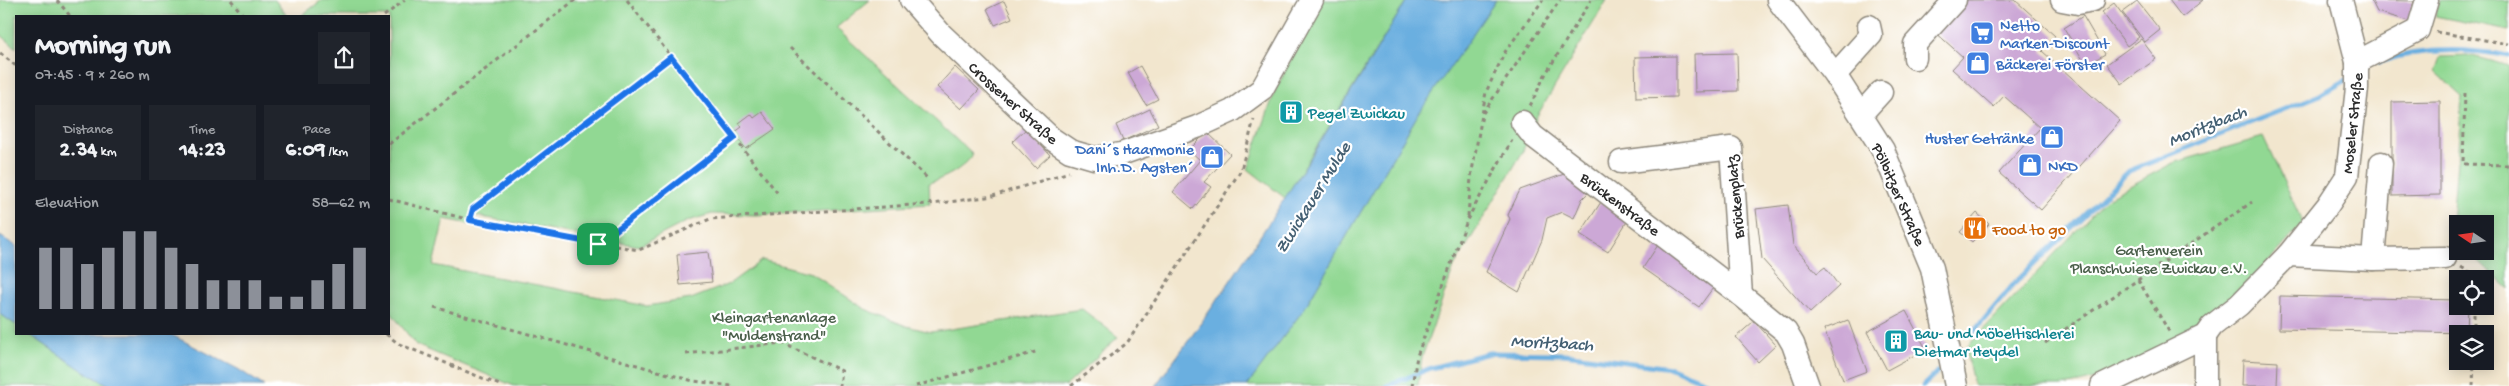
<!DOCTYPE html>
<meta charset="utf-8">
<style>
:root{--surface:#171b24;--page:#20242c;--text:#f1f3f6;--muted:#9ea1a6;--accent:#8c9099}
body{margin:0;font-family:"Gochi Hand",sans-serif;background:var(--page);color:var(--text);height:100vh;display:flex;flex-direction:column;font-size:19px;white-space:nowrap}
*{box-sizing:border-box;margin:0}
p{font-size:16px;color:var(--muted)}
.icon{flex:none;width:28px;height:28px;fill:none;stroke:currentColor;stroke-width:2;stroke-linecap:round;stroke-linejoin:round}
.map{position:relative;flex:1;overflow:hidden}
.side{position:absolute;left:15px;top:15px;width:375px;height:320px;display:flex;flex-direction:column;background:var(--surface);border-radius:0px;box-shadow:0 2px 12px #0003}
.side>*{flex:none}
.needle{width:32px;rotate:283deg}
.fabs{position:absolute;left:2449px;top:215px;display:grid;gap:10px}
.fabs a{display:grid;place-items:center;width:45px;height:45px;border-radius:0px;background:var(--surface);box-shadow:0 2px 12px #0003;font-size:25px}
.pin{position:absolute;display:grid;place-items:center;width:42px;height:42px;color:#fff;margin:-21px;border-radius:10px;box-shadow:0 2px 8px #0006}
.round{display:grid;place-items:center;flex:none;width:52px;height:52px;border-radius:0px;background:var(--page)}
.overview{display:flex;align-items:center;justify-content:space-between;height:85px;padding:0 20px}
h1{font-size:28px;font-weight:700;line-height:38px}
.figures{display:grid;grid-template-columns:repeat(3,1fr);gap:8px;height:85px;padding:5px 20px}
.figures div{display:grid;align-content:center;border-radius:0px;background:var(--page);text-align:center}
.figures b{font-size:21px;font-weight:700}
.figures small{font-size:14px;font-weight:400}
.figures p{font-size:14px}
.chart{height:140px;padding:10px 20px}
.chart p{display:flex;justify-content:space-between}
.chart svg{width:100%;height:90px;margin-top:5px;stroke:var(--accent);stroke-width:6}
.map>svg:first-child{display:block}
</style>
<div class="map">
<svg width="2509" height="386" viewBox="0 0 2509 386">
<rect width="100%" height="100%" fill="#fff"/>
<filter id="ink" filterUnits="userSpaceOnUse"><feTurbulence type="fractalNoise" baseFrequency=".02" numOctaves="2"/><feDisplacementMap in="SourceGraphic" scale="10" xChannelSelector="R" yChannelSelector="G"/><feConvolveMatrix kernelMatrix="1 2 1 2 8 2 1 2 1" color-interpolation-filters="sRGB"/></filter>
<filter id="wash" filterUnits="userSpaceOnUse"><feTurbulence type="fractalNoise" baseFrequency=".0096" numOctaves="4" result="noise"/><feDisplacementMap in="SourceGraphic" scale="20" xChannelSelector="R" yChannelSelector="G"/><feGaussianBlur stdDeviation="1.12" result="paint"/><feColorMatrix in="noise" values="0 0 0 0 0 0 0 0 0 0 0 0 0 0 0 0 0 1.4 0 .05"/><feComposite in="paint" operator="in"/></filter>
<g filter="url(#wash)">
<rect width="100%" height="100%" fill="#f2e6ce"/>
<g fill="#91d893" stroke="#5e825f">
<path d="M0,0H275L287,16H16V48L0,34Z"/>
<path d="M322,0H870L836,28L973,155C961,170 947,177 929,183L930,204L756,215L712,214L688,221L639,246L471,215L470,224L444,219L433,265L647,306L691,299L729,284L762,260L811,273L865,309L906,326L931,332L1082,309L1118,337L1066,386H514L416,345L389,310V16H301Z"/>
<path d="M1321,0H1407L1285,198L1248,169L1275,91Z"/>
<path d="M1496,0H1607L1537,116L1522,153L1454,267L1422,357L1418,385L1247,386L1304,309L1421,109Z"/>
<path d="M2440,0H2509V31L2435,16Z"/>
<path d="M2472,56L2509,66V289L2468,251H2485V224H2458L2457,240L2452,223L2462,97L2435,72L2440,57Z"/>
<path d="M2263,137L2303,223C2242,296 2160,372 2062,386C2034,386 2003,386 1974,386L1965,349L2107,198L2173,163Z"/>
<path d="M0,314L16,325V334H29L85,372L111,386H0Z"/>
</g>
<g fill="#6aafe0" stroke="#4a6d86">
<path d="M1407,0H1496L1417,116L1304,309L1247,386H1155C1248,263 1327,132 1407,0Z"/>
<path d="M0,236L16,246V325L0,314Z"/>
<path d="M29,334H170L238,369L264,386H111L85,372Z"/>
</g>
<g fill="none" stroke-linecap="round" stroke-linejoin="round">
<g stroke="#6aafe0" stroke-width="5">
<path d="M2379,62C2422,47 2465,48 2509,56"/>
<path d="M1972,334L2013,285L2129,171L2320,95L2350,78"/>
<path d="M1387,386L1431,368L1489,353L1564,354L1671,368L1716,386"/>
<path d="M1923,386L1937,372"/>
</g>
</g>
<g id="blocks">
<g fill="#cca8d6">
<path d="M1962,0H2015L2055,36L2042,51L2120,121L2041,210L1999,173L2040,128L2004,96L1994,107L1952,69L1963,57L1934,31Z"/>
<path d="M2169,0H2203L2182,17Z"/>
<path d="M2371,0L2414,1L2409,21L2377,12Z"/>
<path d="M1004,1L1012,18L995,25L987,9Z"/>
<path d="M2137,1L2160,30L2145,42L2122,12Z"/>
<path d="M2114,3L2139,37L2127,46L2102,12Z"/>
<path d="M2083,16L2105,54L2086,65L2064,28Z"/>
<path d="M2141,39L2156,59L2122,84L2107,64Z"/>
<path d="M1737,53L1738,91L1695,92L1694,54Z"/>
<path d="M1676,56V97L1636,98L1635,57Z"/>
<path d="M1140,66L1158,99L1146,105L1128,73Z"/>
<path d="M955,67L979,90L961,109L937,87Z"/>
<path d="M2440,101V195L2392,196V102Z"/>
<path d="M1287,103L1300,109L1295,120L1282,114Z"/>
<path d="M1150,109L1158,125L1123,141L1116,125Z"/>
<path d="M762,112L775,129L746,149L734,133L742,127L739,123L751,114L754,118Z"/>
<path d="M1026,129L1050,155L1036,168L1012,142Z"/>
<path d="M1207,132L1230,154L1204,182L1211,187L1193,209L1173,192L1200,160L1189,150Z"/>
<path d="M1567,173L1591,190L1582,199L1574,218L1562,212L1547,218L1542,240L1519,292L1486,272L1510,219L1508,215L1520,190Z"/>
<path d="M1601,202L1628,220L1608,252L1580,234Z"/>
<path d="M1788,205L1793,245L1817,273L1825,267L1839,286L1810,313L1762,259L1756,209Z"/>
<path d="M1977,213L1989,224L1972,242L1960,232Z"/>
<path d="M1660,242L1718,281L1699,307L1643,268Z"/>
<path d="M708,252L712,282L680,285L677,255Z"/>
<path d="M2280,296L2458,300V306H2468L2467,333L2279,329Z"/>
<path d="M1906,311L1926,349L1887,370L1867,332Z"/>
<path d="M1848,320L1867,371L1843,380L1824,329Z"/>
<path d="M1754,321L1776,345L1758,362L1736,337Z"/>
<path d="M2243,360L2278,362L2277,386H2242Z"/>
</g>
</g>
</g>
<g filter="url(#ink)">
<use href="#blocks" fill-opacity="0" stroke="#8e887c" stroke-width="1"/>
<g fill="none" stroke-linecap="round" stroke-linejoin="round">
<g stroke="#8e887c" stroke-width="25">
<g id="minor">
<path d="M911,0L941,34L1052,139L1070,151L1094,158L1121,154L1197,127L1232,111L1262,89L1312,0"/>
<path d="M1778,0L1835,75L1883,150L1932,268L1956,386"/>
<path d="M2062,0L2078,3L2093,0"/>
<path d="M1915,58V44L1955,0"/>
<path d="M2357,62L2418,30L2427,0"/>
<path d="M1835,75L1871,35L1869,26"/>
<path d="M1861,114L1881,92"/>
<path d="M1522,122L1533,136L1741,295L1786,332L1793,344L1808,386"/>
<path d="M1621,162L1731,148L1741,295"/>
<path d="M2288,255L2373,259L2445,258"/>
<path d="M2373,259L2381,163"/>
<path d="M2102,386L2205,336L2212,326L2239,305L2288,255L2328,205L2347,176L2357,88V62L2341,0"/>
<path d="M2205,386V336"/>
</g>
</g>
<g stroke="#8e887c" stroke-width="3" stroke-dasharray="4 4" stroke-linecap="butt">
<path d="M57,0L70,16"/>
<path d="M231,0L244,16"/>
<path d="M627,0L779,195"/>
<path d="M384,16L405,0"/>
<path d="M2436,32L2509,44"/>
<path d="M790,48L927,178"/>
<path d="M0,53L16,66"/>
<path d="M2465,93L2463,164L2509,165"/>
<path d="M1530,106L1545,75L1591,0"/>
<path d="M1483,113L1560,0"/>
<path d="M389,144L575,0"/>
<path d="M389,199L470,220L639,250L710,219L941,203L993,196L1069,172"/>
<path d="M1468,216L1471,177L1486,92L1505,52L1543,0"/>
<path d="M470,220L473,209L671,57"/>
<path d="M598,244L735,137"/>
<path d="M2461,267L2475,275V279"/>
<path d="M2138,280L2170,333"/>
<path d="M434,307L693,381L732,386"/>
<path d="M386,334L399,344L502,386"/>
<path d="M2474,334V306"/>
<path d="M2045,343L2252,202"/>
<path d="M686,354L782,343L842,371L840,386"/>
<path d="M916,386L1039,351"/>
<path d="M1071,386L1127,343L1241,170L1254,119"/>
<path d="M1412,386L1417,356L1468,218L1512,140"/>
<path d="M2473,386L2474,361"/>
</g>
<use href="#minor" stroke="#fff" stroke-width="22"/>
</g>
</g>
<g fill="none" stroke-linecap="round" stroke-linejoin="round" filter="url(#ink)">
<g stroke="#fff" stroke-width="10">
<path id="route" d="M671,57L735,138L598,244L470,220L473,209Z"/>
</g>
<use href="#route" stroke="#1a73e8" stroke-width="6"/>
</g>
<defs>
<g id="supermarket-square" transform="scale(1.25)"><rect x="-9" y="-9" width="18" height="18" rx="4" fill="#3f7fe0" stroke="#fff"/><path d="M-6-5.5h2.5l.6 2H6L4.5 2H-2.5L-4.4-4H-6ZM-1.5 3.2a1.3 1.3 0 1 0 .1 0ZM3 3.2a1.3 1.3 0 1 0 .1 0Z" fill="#fff"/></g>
<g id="shop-square" transform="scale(1.25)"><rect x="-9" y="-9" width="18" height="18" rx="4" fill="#3f7fe0" stroke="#fff"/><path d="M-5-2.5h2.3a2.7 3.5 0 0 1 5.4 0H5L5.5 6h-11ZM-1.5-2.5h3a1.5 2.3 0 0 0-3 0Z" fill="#fff"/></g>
<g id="building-square" transform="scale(1.25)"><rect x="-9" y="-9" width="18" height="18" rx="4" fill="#0f9aa8" stroke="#fff"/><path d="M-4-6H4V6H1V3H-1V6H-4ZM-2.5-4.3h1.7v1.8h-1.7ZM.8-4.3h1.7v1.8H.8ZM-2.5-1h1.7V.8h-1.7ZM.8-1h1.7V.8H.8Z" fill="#fff"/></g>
<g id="restaurant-square" transform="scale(1.25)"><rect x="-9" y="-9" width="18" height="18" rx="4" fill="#e8710a" stroke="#fff"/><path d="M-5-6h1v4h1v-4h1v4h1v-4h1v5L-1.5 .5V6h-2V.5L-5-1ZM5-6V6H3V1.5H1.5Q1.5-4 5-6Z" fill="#fff"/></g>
</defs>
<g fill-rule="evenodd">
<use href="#supermarket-square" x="1982" y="33"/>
<use href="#shop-square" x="1978" y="63"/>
<use href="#building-square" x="1291" y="112"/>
<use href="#shop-square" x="2052" y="137"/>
<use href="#shop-square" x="1212" y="157"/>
<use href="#shop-square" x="2030" y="165"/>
<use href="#restaurant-square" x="1975" y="228"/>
<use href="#building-square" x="1896" y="341"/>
</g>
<g text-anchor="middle" stroke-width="4.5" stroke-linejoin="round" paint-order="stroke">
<g font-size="16" fill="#366cbe" stroke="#fff" text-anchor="start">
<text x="2000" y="30">Netto<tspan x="2000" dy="18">Marken-Discount</tspan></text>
<text x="1996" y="69">Bäckerei Förster</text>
<text x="2034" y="143" text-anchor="end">Huster Getränke</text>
<text x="1194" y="154" text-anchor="end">Dani´s Haarmonie<tspan x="1194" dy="18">Inh.D. Agsten´</tspan></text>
<text x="2048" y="171">NKD</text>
</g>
<g font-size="16" fill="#2b2b2b" stroke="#fff">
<text transform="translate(1014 102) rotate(42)" y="6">Crossener Straße</text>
<text transform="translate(2351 123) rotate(-84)" y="6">Moseler Straße</text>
<text transform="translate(1900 194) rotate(66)" y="6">Pölbitzer Straße</text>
<text transform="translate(1734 197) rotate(-95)" y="6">Brückenplatz</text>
<text transform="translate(1621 203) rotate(37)" y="6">Brückenstraße</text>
</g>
<g font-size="16" fill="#0d838f" stroke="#fff" text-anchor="start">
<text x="1308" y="118">Pegel Zwickau</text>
<text x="1914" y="338">Bau- und Möbeltischlerei<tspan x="1914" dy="18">Dietmar Heydel</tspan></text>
</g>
<g font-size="16" fill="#c56008" stroke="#fff" text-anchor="start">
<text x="1992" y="234">Food to go</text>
</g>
<g font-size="16" fill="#4a5f4a" stroke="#fff">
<text x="2159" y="255">Gartenverein<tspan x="2159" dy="18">Planschwiese Zwickau e.V.</tspan></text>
<text x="774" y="322">Kleingartenanlage<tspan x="774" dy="18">"Muldenstrand"</tspan></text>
</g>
<g font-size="18" font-style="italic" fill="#446073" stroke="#fff">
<text transform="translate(2207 125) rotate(-22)" y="6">Moritzbach</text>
<text transform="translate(1312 197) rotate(-58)" y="6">Zwickauer Mulde</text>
<text transform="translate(1552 342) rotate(3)" y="6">Moritzbach</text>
</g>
</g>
</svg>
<div class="fabs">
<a><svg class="needle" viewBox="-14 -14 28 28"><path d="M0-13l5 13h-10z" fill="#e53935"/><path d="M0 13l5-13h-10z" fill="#9ea1a6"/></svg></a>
<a><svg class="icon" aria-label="locate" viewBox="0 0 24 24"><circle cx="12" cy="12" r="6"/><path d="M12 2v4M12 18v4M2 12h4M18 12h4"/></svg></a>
<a><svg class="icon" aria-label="layers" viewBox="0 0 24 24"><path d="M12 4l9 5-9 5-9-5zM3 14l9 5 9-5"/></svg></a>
</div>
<div class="pin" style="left:598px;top:244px;background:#1e9e55"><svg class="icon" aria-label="arrive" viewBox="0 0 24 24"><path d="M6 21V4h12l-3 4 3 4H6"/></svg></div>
<section class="side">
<div class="overview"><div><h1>Morning run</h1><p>07:45 · 9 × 260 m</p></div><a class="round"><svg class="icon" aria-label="share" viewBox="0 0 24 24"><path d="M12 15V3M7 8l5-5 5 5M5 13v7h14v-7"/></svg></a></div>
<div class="figures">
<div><p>Distance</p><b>2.34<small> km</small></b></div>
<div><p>Time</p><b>14:23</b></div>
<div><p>Pace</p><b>6:09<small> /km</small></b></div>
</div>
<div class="chart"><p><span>Elevation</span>58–62 m</p>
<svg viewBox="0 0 160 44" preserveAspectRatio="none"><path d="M5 44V14M15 44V14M25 44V22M35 44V14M45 44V6M55 44V6M65 44V14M75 44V22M85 44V30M95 44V30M105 44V30M115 44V38M125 44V38M135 44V30M145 44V22M155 44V14"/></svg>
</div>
</section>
</div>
